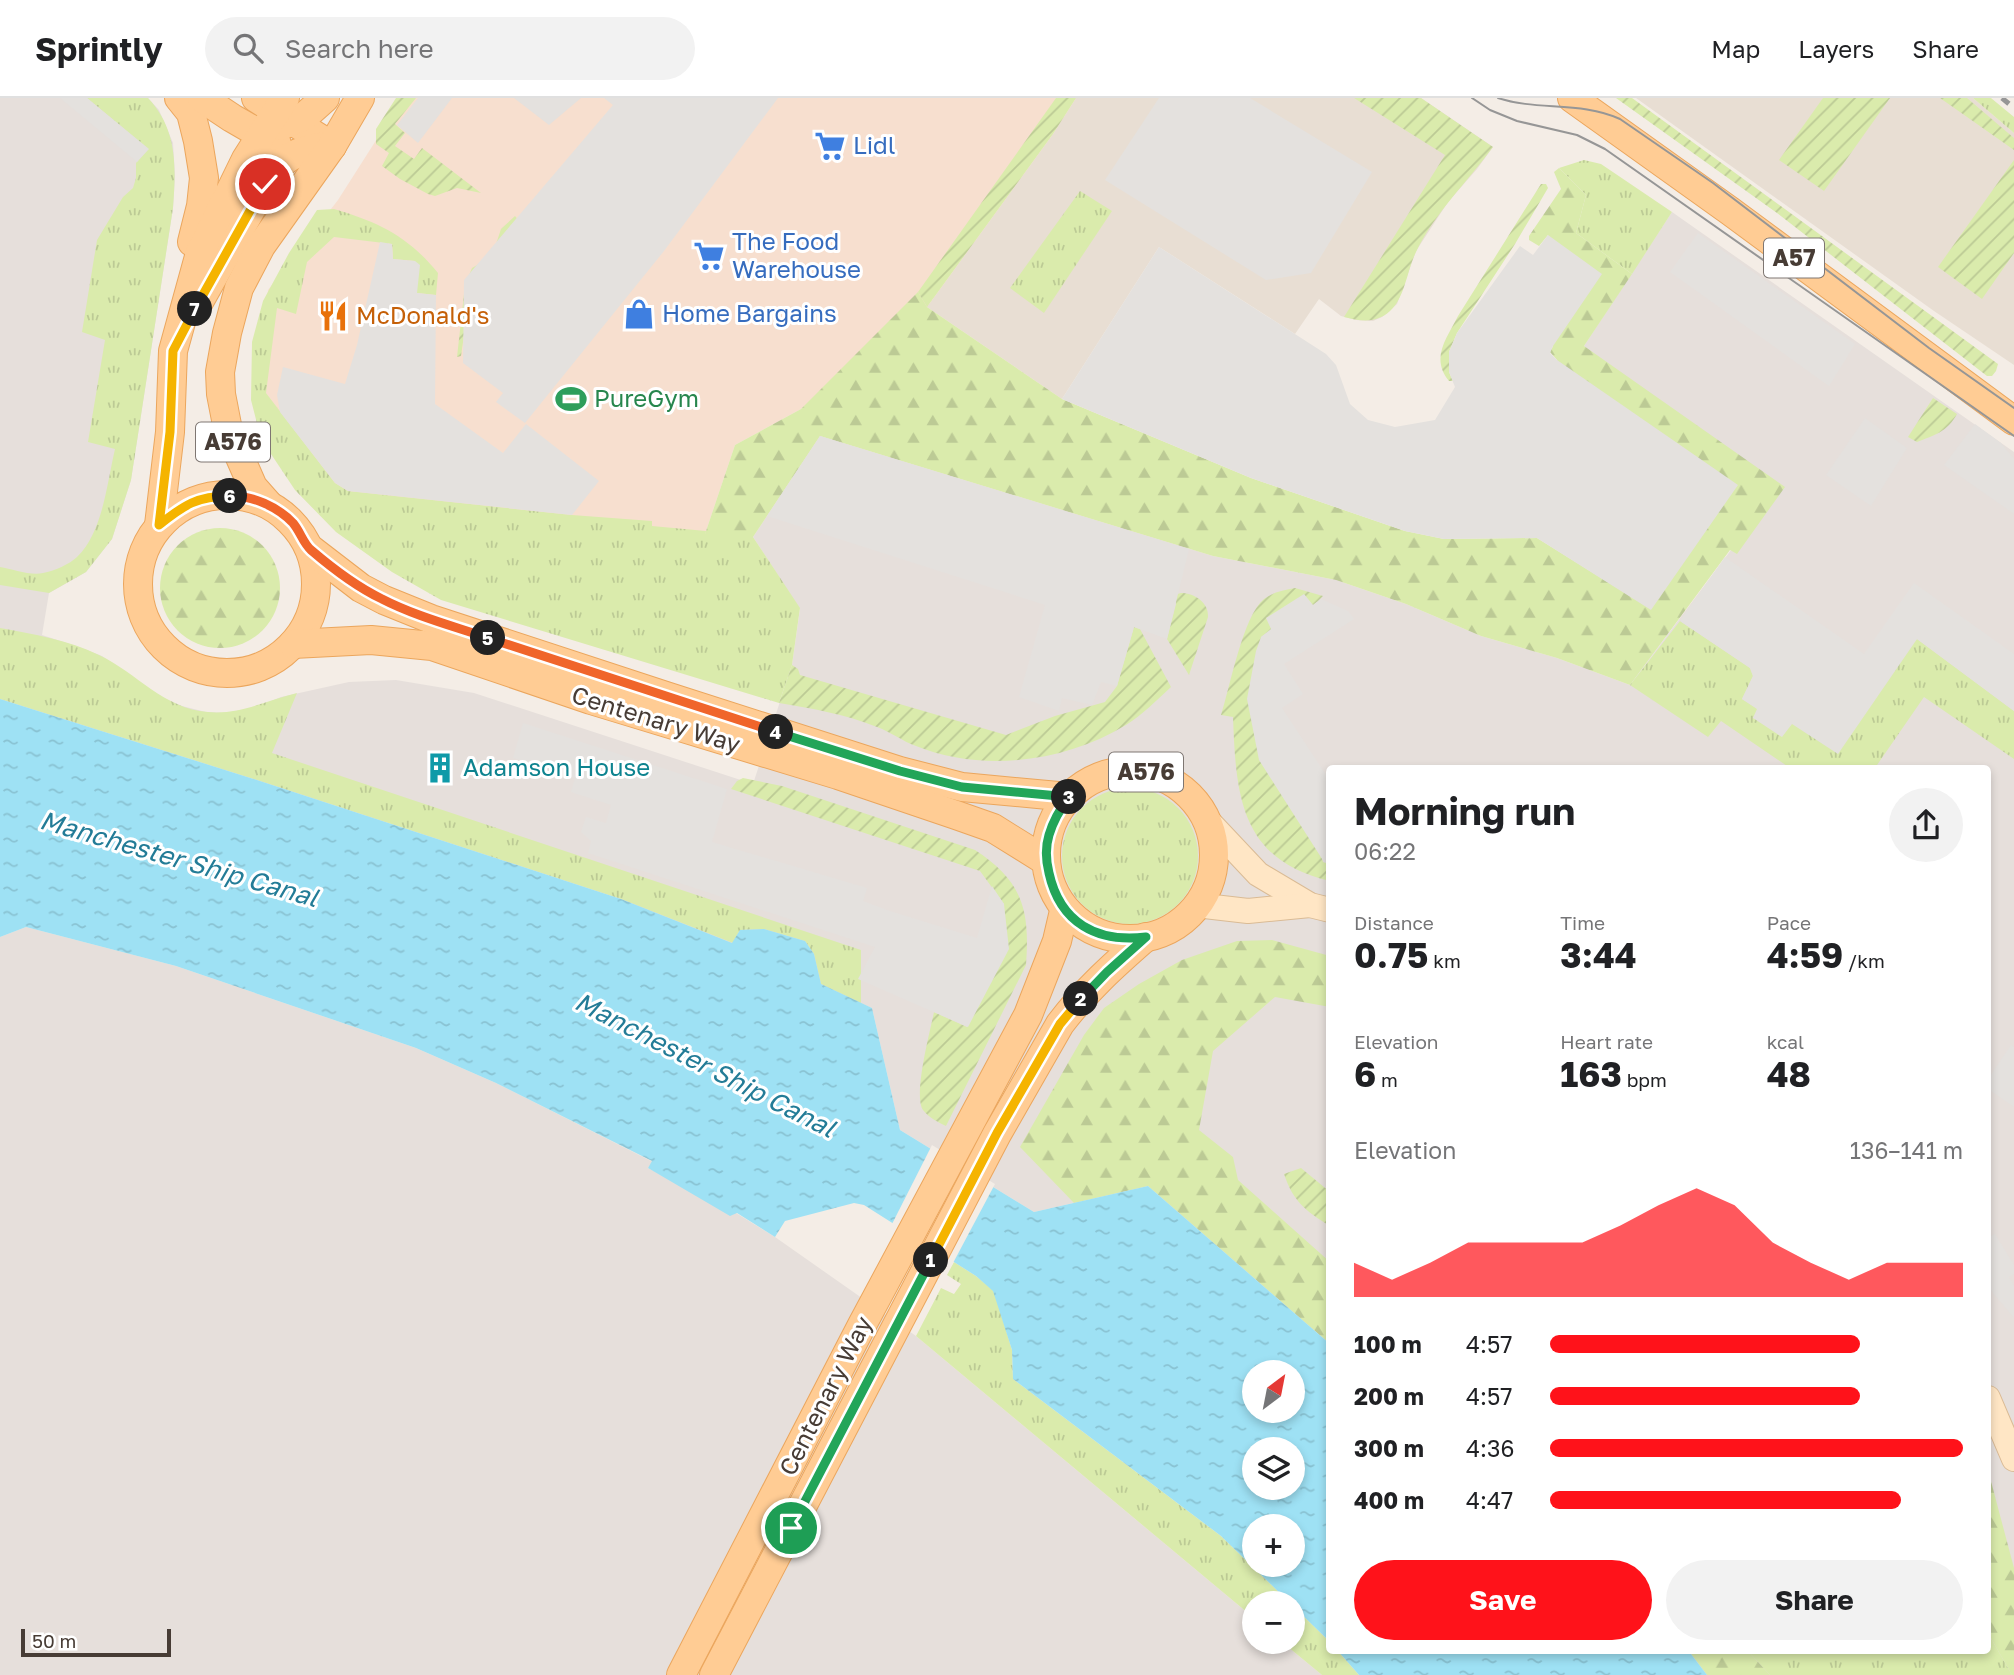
<!DOCTYPE html>
<meta charset="utf-8">
<style>
:root{--surface:#fff;--page:#f2f2f2;--text:#202124;--muted:#757577;--line:#e0e0e0;--accent:#ff121a}
body{margin:0;font-family:"Golos Text",sans-serif;background:var(--page);color:var(--text);height:100vh;display:flex;flex-direction:column;font-size:26px;white-space:nowrap}
*{box-sizing:border-box;margin:0}
p{font-size:23px;color:var(--muted)}
.icon{flex:none;width:38px;height:38px;fill:none;stroke:currentColor;stroke-width:2;stroke-linecap:round;stroke-linejoin:round}
.map{position:relative;flex:1;overflow:hidden}
.details{position:absolute;left:1326px;top:667px;width:665px;height:889px;display:flex;flex-direction:column;background:var(--surface);border-radius:7px;box-shadow:0 4px 10px #0003}
.details>*{flex:none}
.needle{width:46px;rotate:32deg}
.buttons{position:absolute;left:1242px;top:1262px;display:grid;gap:14px}
.buttons a{display:grid;place-items:center;width:63px;height:63px;border-radius:50%;background:var(--surface);box-shadow:0 4px 10px #0003;font-size:35px}
.scale{position:absolute;left:21px;bottom:18px;width:150px;box-sizing:border-box;padding-left:7px;border:4px solid #473c35;border-top:0;font-size:19px;line-height:24px;white-space:nowrap;color:#473c35;-webkit-text-stroke:5px #fff;paint-order:stroke}
.pin{position:absolute;display:grid;place-items:center;width:60px;height:60px;color:#fff;margin:-30px;border:4px solid #fff;border-radius:50%;box-shadow:0 2px 7px #0007}
.km{position:absolute;width:35px;height:35px;margin:-18px;border-radius:50%;background:#222;color:#fff;font-size:19px;line-height:35px;text-align:center}
.round{display:grid;place-items:center;flex:none;width:74px;height:74px;border-radius:37px;background:var(--page)}
.summary{display:flex;align-items:center;justify-content:space-between;height:119px;padding:0 28px}
h1{font-size:38px;font-weight:700;line-height:52px}
.metrics{display:grid;grid-template-columns:repeat(3,1fr);gap:10px;height:119px;padding:7px 28px}
.metrics div{display:grid;align-content:center}
.metrics b{font-size:35px;font-weight:700}
.metrics small{font-size:19px;font-weight:400}
.metrics p{font-size:19px}
.chart{height:196px;padding:14px 28px}
.chart p{display:flex;justify-content:space-between}
.chart svg{width:100%;height:126px;margin-top:7px;fill:var(--accent);opacity:.7}
.action{display:flex;gap:14px;margin-top:auto;padding:14px 28px}
.action a{flex:1;height:80px;border-radius:42px;background:var(--accent);color:#fff;font-size:28px;font-weight:700;line-height:80px;text-align:center}
.action a+a{background:var(--page);color:var(--text)}
ul{padding:0 28px;list-style:none;font-size:23px}
li{display:grid;grid-template-columns:112px 84px 1fr;align-items:center;height:52px}
li i{height:18px;border-radius:9px;background:var(--accent)}
header{display:flex;align-items:center;gap:42px;box-sizing:border-box;height:98px;padding:0 35px;background:var(--surface);border-bottom:2px solid var(--line)}
header strong{font-size:33px}
nav{display:flex;gap:38px;margin-inline-start:auto;font-size:24px}
.search{width:490px;height:63px;background:var(--page);display:flex;align-items:center;gap:18px;box-sizing:border-box;padding:0 24px;border-radius:38px;color:var(--muted);font-size:26px}
.map>svg:first-child{display:block}
</style>
<header>
<strong>Sprintly</strong>
<div class="search"><svg class="icon" aria-label="search" viewBox="0 0 24 24"><circle cx="10" cy="10" r="6"/><path d="M15 15l6 6"/></svg>Search here</div>
<nav><a>Map</a><a>Layers</a><a>Share</a></nav>
</header>
<div class="map">
<svg width="2014" height="1577" viewBox="0 0 2014 1577">
<defs>
<pattern id="grass-tufts" width="24" height="20" patternUnits="userSpaceOnUse" patternTransform="scale(1.75)"><rect width="24" height="20" fill="#daebac"/><path d="M3 7l-1-3M5 7V3M7 7l1-3M15 17l-1-3M17 17v-4M19 17l1-3" fill="none" stroke="#bcca95"/></pattern>
<pattern id="forest-firs" width="22" height="20" patternUnits="userSpaceOnUse" patternTransform="scale(1.75)"><rect width="22" height="20" fill="#daebac"/><path d="M5 1l3.5 6h-7zM16 11l3.5 6h-7z" fill="#bcca95"/></pattern>
<pattern id="garden-furrows" width="10" height="10" patternUnits="userSpaceOnUse" patternTransform="scale(1.75)"><rect width="10" height="10" fill="#daebac"/><path d="M-1 1l2-2M0 10L10 0M9 11l2-2" fill="none" stroke="#bcca95"/></pattern>
<pattern id="water-ripples" width="26" height="14" patternUnits="userSpaceOnUse" patternTransform="scale(1.75)"><rect width="26" height="14" fill="#9ee1f4"/><path d="M2 4q2-2 4 0t4 0M15 11q2-2 4 0t4 0" fill="none" stroke="#89c2d2"/></pattern>
</defs>
<rect width="100%" height="100%" fill="#f4ede6"/>
<g fill="#e8ded3">
<path d="M1076,0H1421L1493,49L1477,71L1448,104L1416,153L1397,206L1382,219L1373,223L1356,222L1341,218L1319,201L1295,236L1159,149L1062,301L927,209L1053,36Z"/>
<path d="M1636,0H1973L2014,35V267L1934,213Z"/>
</g>
<path fill="#f7dfcf" d="M403,0H1076L1053,36L927,209L801,311L735,347L704,439L339,401L260,298L268,192L338,102Z"/>
<g fill="#e6dfdb">
<path d="M0,0H148L159,12L173,45L175,78L173,110L131,382L112,441L86,474L49,495L42,537L79,549L102,558L158,598L182,608L206,614L226,615L246,611L264,606L281,599L349,584L396,582L474,595L753,686L792,567L800,511L753,439L820,338L1213,458L1336,482L1406,506L1481,538L1557,560L1630,587L1731,452L1737,455L1584,248L1672,114L2014,354V1577H1707L1688,1552H1988V670H1330V1246L1148,1088L1034,1114L900,1032L872,910L621,801L260,683L0,601Z"/>
<path d="M26,829L176,868L416,950L496,985L653,1064L648,1070L736,1115L775,1139L916,1238L1255,1521V1544H1282L1322,1577H0V839Z"/>
</g>
<g fill="url(#grass-tufts)">
<path d="M87,0H148C178,32 176,69 173,110L131,382L112,441L86,474L49,495L0,487V469C12,471 31,478 43,475C54,473 70,466 77,459C103,434 107,385 115,351L88,344L105,242L82,234L97,142L123,99L133,90L136,80V65L148,51Z"/>
<path d="M1973,0H1991L2014,19V35Z"/>
<path d="M1584,62L1601,66L1672,114L1632,176L1576,135L1586,97L1559,70Z"/>
<path d="M1080,93L1112,113L1044,215L1010,190Z"/>
<path d="M334,111C378,124 408,138 438,175L436,197L417,195L415,163L393,161L392,146L334,139L307,164L296,216L277,210L266,295L335,385L348,393L572,417L652,423V428L706,433L705,439H753L800,510L792,567L779,605L441,502L392,474L336,434L295,392L261,341L251,302L252,244L263,203L289,155L317,112Z"/>
<path d="M1680,523L1750,570L1753,578L1742,601L1758,611L1753,620L1792,626L1917,541L2014,613V661L1924,599L1875,670H1790L1721,623L1708,639L1630,587Z"/>
<path d="M0,530C34,536 68,542 99,557C137,575 164,611 208,614C240,617 267,602 297,595L272,655L861,852V905L821,886L814,856L805,843L764,831L740,832L733,845L621,801L260,683L0,601Z"/>
<circle cx="1130" cy="758" r="68"/>
<path d="M954,1164L976,1178L994,1193L1012,1252L1013,1281L1221,1438L1290,1505H1255V1521L916,1238L941,1190L954,1196L961,1186L947,1177Z"/>
<path d="M1293,1508L1330,1544V1552H1337L1359,1577H1322L1282,1544H1293Z"/>
<path d="M1988,1535L2012,1577H1770L1747,1552H1988Z"/>
</g>
<g fill="url(#forest-firs)">
<path d="M1559,70L1586,97L1576,135L1632,176L1584,248L1785,389L1737,456L1730,452L1630,587L1557,560L1481,538L1406,506L1336,482L1213,458L820,338L753,439H704L735,347L801,311L918,194L927,209L1062,301L1251,380L1405,433L1444,441L1537,440L1651,511L1557,262L1550,254L1553,248L1548,137L1539,148L1529,142V138L1561,91L1554,74Z"/>
<circle cx="220" cy="490" r="60"/>
<path d="M1272,842L1330,858V909L1275,899L1213,953L1199,1032L1233,1059L1238,1082L1330,1164V1246L1148,1088L1074,1105L1020,1049L1084,937L1104,910L1139,886L1182,862L1237,843Z"/>
<path d="M1988,1372L2014,1470V1577H2012L1988,1535Z"/>
<path d="M1688,1552H1747L1770,1577H1707Z"/>
</g>
<g fill="url(#garden-furrows)">
<path d="M396,0H416L395,26L405,35L395,48L414,61L422,50L481,95L457,90L435,98L428,96L400,81L382,68L389,55L376,46V31Z"/>
<path d="M1056,0H1076L1053,36L927,209L918,194Z"/>
<path d="M1354,0H1421L1493,49C1468,83 1434,116 1416,154C1407,172 1405,200 1390,213C1376,226 1360,223 1344,219L1445,57Z"/>
<path d="M1616,0H1632L1998,266L1996,273L1992,278H1987L1777,115Z"/>
<path d="M1823,0H1890L1824,93L1779,62Z"/>
<path d="M1940,0H1967L2014,40V52Z"/>
<path d="M2014,62V155L1982,201L1938,169Z"/>
<path d="M1541,86H1546L1548,90L1515,146L1457,235L1449,254V274L1453,283H1449C1430,260 1447,240 1458,218Z"/>
<path d="M515,118L522,126L470,195L461,258L457,259L465,187L472,170L482,164L496,146L501,131Z"/>
<path d="M1933,300L1957,316C1947,334 1935,337 1917,344L1908,339Z"/>
<path d="M1295,490L1323,498C1307,516 1280,524 1261,539L1323,764L1330,766V783C1240,762 1236,698 1233,619L1221,617C1230,589 1243,518 1264,501C1273,494 1284,492 1295,490Z"/>
<path d="M1181,495C1195,495 1209,505 1208,519L1189,577L1167,541L1176,506L1174,497Z"/>
<path d="M1134,529L1140,531L1171,589C1157,602 1142,617 1126,627C1065,664 983,675 916,648C902,643 891,634 877,629C844,616 815,611 779,605L792,567L798,571L800,577L1006,637L1055,618L1105,604L1117,588Z"/>
<path d="M743,680L782,688L975,752C1023,783 1030,813 1026,867L946,1028C938,1024 929,1020 923,1012C913,997 930,934 934,914L967,929L1004,806L980,773L731,691L737,683Z"/>
<path d="M1301,1070L1330,1094V1128C1305,1113 1293,1103 1284,1076Z"/>
</g>
<g fill="#e4e1de">
<path d="M60,0H87L149,51L137,64Z"/>
<path d="M418,0H452L418,45L397,27Z"/>
<path d="M514,0H581L549,27Z"/>
<path d="M604,0H778L664,153L525,325L496,304L503,295L463,265L464,182L613,7Z"/>
<path d="M1159,0H1250L1372,74L1311,175L1266,182L1105,82Z"/>
<path d="M1698,135L1855,246L1829,288L1670,174Z"/>
<path d="M1548,137L1602,176L1553,248L1550,255L1557,262L1738,387L1651,512L1537,440L1444,441L1405,433L1251,380L1062,301L1159,149L1326,256L1336,267L1350,306L1368,322L1395,329L1435,322L1455,289L1449,274V254L1457,235L1520,148L1533,157Z"/>
<path d="M380,144L392,146L393,161L415,163L420,167L417,195L436,197L435,306L503,355L526,326L599,383L572,417L348,393L335,385L280,314L277,297L283,269L345,286L357,247Z"/>
<path d="M1865,320L1907,350L1871,408L1826,377Z"/>
<path d="M1975,326L2001,345L2014,361V416L1944,367Z"/>
<path d="M820,338L1189,451L1167,541L1134,529L1117,588L1101,584L1092,607L1062,600L1059,613L1019,599L1045,507L767,418Z"/>
<path d="M1725,459L1864,556L1914,485L2014,556V613L1917,541L1838,656L1792,626L1782,639L1753,620L1757,611L1742,601L1753,578L1750,570L1680,523Z"/>
<path d="M1304,496L1313,507L1321,501L1348,513L1354,521L1284,566L1303,596L1282,610L1330,683V766L1324,764L1259,662L1247,601L1256,553L1261,539L1271,531L1266,520Z"/>
<path d="M523,625L727,691L712,744L867,790L863,803L890,813L977,840L992,788L1004,806L1009,851L968,929L858,881L875,849L588,755L591,743L581,734L586,719L606,725L611,707L571,694L575,680L513,660Z"/>
<path d="M2011,947L2014,949V1009L1988,991V981Z"/>
<path d="M1995,1136L2014,1167V1176L2009,1179L2014,1188V1220L1988,1189V1140Z"/>
</g>
<g fill="url(#water-ripples)" fill-rule="evenodd">
<path d="M0,601L260,683L621,801L732,845L740,832L764,831L805,843L814,856L821,886L872,910L900,1032L1034,1114L1148,1088L1330,1246V1544L1293,1508V1505H1290L1221,1438L1013,1281L1012,1252L993,1193L976,1178L864,1107L854,1105L785,1123L775,1139L737,1115L730,1118L648,1070L652,1063L496,985L416,950L176,868L26,829L0,839ZM1255,1274H1293V1312H1255ZM1255,1351H1293V1390H1255ZM1255,1428H1293V1466H1255Z"/>
<path d="M1337,1552H1688L1707,1577H1359Z"/>
</g>
<path fill="#f4ede6" d="M932,1047L995,1086L952,1167L891,1128Z"/>
<g fill="none" stroke-linecap="round" stroke-linejoin="round">
<g stroke="#dabb95" stroke-width="26">
<g id="secondary">
<path d="M1210,725L1258,776L1310,807L1330,812"/>
<path d="M1196,807L1248,813L1310,807"/>
<path d="M1988,1300L2014,1361"/>
</g>
</g>
<g stroke="#eba65d" stroke-width="30">
<g id="primary">
<path d="M179,0L191,15L198,43L204,80L201,108L192,144"/>
<path d="M202,0L232,20L277,46"/>
<path d="M256,0L332,48"/>
<path d="M1572,0L1730,113L2014,323"/>
<path d="M281,28L306,17L325,0"/>
<path d="M199,204L271,76C287,56 307,49 332,48"/>
<circle cx="227" cy="486" r="89"/>
<path d="M268,406L253,389L228,332L221,296L220,274L227,235L239,190L261,148L332,48L360,0"/>
<path d="M159,427L170,334L173,253L200,155L246,61L285,0"/>
<path d="M309,450L361,490L384,502L431,521L666,598L900,673L962,689L1069,699"/>
<path d="M293,546L371,542L432,548L591,602L838,677L956,717L993,730L1046,763"/>
<circle cx="1130" cy="757" r="84"/>
<path d="M681,1577L862,1227L1028,917L1057,843L1064,813"/>
<path d="M714,1577L997,1036L1060,926C1085,893 1115,866 1146,839"/>
</g>
</g>
<use href="#secondary" stroke="#ffe6c5" stroke-width="24"/>
<use href="#primary" stroke="#ffcc94" stroke-width="28"/>
<g stroke="#969696" stroke-width="2">
<path d="M1472,0L1490,12L1517,23L1577,37L1605,51L2014,338"/>
<path d="M1498,0C1537,13 1581,3 1620,21L1713,85L1929,250L2014,310"/>
</g>
<path stroke="#969696" stroke-width="5" stroke-dasharray="9 9" stroke-linecap="butt" d="M2002,0L2014,10"/>
</g>
<g fill="none" stroke-linecap="round" stroke-linejoin="round">
<g stroke="#fff" stroke-width="14">
<path id="split-1" d="M791,1430L931,1162"/>
</g>
<g stroke="#fff" stroke-width="14">
<path id="split-2" d="M931,1162L997,1035L1060,926L1081,901"/>
</g>
<g stroke="#fff" stroke-width="14">
<path id="split-3" d="M1069,699C1060,711 1053,723 1049,737C1045,750 1046,763 1049,775C1060,825 1097,845 1146,839L1107,874L1081,901"/>
</g>
<g stroke="#fff" stroke-width="14">
<path id="split-4" d="M776,634L900,673L962,689L1069,699"/>
</g>
<g stroke="#fff" stroke-width="14">
<path id="split-5" d="M488,540L776,634"/>
</g>
<g stroke="#fff" stroke-width="14">
<path id="split-6" d="M230,398C252,397 278,409 293,425C300,433 303,445 311,452C332,470 357,489 382,501C415,518 453,528 488,540"/>
</g>
<g stroke="#fff" stroke-width="14">
<path id="split-7" d="M195,211L173,253L170,334L159,427C184,407 197,398 230,398"/>
</g>
<g stroke="#fff" stroke-width="14">
<path id="split-8" d="M195,211L265,86"/>
</g>
<use href="#split-1" stroke="#22a559" stroke-width="9"/>
<use href="#split-2" stroke="#f5b400" stroke-width="9"/>
<use href="#split-3" stroke="#22a559" stroke-width="9"/>
<use href="#split-4" stroke="#22a559" stroke-width="9"/>
<use href="#split-5" stroke="#f0652b" stroke-width="9"/>
<use href="#split-6" stroke="#f0652b" stroke-width="9"/>
<use href="#split-7" stroke="#f5b400" stroke-width="9"/>
<use href="#split-8" stroke="#f5b400" stroke-width="9"/>
</g>
<defs>
<g id="supermarket-bare" transform="scale(2.415)"><path d="M-6-5.5h2.5l.6 2H6L4.5 2H-2.5L-4.4-4H-6ZM-1.5 3.2a1.3 1.3 0 1 0 .1 0ZM3 3.2a1.3 1.3 0 1 0 .1 0Z" fill="#3f7fe0" stroke="#fff" stroke-width="2.5" paint-order="stroke"/></g>
<g id="shop-bare" transform="scale(2.415)"><path d="M-5-2.5h2.3a2.7 3.5 0 0 1 5.4 0H5L5.5 6h-11ZM-1.5-2.5h3a1.5 2.3 0 0 0-3 0Z" fill="#3f7fe0" stroke="#fff" stroke-width="2.5" paint-order="stroke"/></g>
<g id="restaurant-bare" transform="scale(2.415)"><path d="M-5-6h1v4h1v-4h1v4h1v-4h1v5L-1.5 .5V6h-2V.5L-5-1ZM5-6V6H3V1.5H1.5Q1.5-4 5-6Z" fill="#e8710a" stroke="#fff" stroke-width="2.5" paint-order="stroke"/></g>
<g id="stadium-bare" transform="scale(2.415)"><path d="M0-5a6.5 5 0 1 0 0 10a6.5 5 0 1 0 0-10ZM-3.5-1.8h7v3.6h-7Z" fill="#2e9e5b" stroke="#fff" stroke-width="2.5" paint-order="stroke"/></g>
<g id="building-bare" transform="scale(2.415)"><path d="M-4-6H4V6H1V3H-1V6H-4ZM-2.5-4.3h1.7v1.8h-1.7ZM.8-4.3h1.7v1.8H.8ZM-2.5-1h1.7V.8h-1.7ZM.8-1h1.7V.8H.8Z" fill="#0f9aa8" stroke="#fff" stroke-width="2.5" paint-order="stroke"/></g>
</defs>
<g fill-rule="evenodd">
<use href="#supermarket-bare" x="830" y="48"/>
<use href="#supermarket-bare" x="709" y="158"/>
<use href="#shop-bare" x="639" y="216"/>
<use href="#restaurant-bare" x="333" y="218"/>
<use href="#stadium-bare" x="571" y="301"/>
<use href="#building-bare" x="440" y="670"/>
</g>
<g text-anchor="middle" stroke-width="6" stroke-linejoin="round" paint-order="stroke">
<g fill="#fff" stroke="#7e7672" stroke-width="2">
<rect x="1764" y="140.5" width="60" height="39" rx="5"/>
<rect x="196" y="324.5" width="74" height="39" rx="5"/>
<rect x="1109" y="654.5" width="74" height="39" rx="5"/>
</g>
<g font-size="23" font-weight="bold" fill="#473c35">
<text x="1794" y="168">A57</text>
<text x="233" y="352">A576</text>
<text x="1146" y="682">A576</text>
</g>
<g font-size="24" fill="#366cbe" stroke="#fff" text-anchor="start">
<text x="853" y="56">Lidl</text>
<text x="732" y="152">The Food<tspan x="732" dy="28">Warehouse</tspan></text>
<text x="662" y="224">Home Bargains</text>
</g>
<g font-size="24" fill="#c56008" stroke="#fff" text-anchor="start">
<text x="356" y="226">McDonald's</text>
</g>
<g font-size="24" fill="#27864d" stroke="#fff" text-anchor="start">
<text x="594" y="309">PureGym</text>
</g>
<g font-size="24" fill="#473c35" stroke="#fff">
<text transform="translate(656 622) rotate(17)" y="8">Centenary Way</text>
<text transform="translate(826 1298) rotate(-63)" y="8">Centenary Way</text>
</g>
<g font-size="24" fill="#0d838f" stroke="#fff" text-anchor="start">
<text x="463" y="678">Adamson House</text>
</g>
<g font-size="26" font-style="italic" fill="#237c97" stroke="#fff">
<text transform="translate(179 761) rotate(16)" y="9">Manchester Ship Canal</text>
<text transform="translate(705 967) rotate(27)" y="9">Manchester Ship Canal</text>
</g>
</g>
</svg>
<div class="buttons">
<a><svg class="needle" viewBox="-14 -14 28 28"><path d="M0-13l5 13h-10z" fill="#e53935"/><path d="M0 13l5-13h-10z" fill="#757577"/></svg></a>
<a><svg class="icon" aria-label="layers" viewBox="0 0 24 24"><path d="M12 4l9 5-9 5-9-5zM3 14l9 5 9-5"/></svg></a>
<a>+</a>
<a>−</a>
</div>
<div class="scale">50 m</div>
<div class="pin" style="left:791px;top:1430px;background:#1e9e55"><svg class="icon" aria-label="arrive" viewBox="0 0 24 24"><path d="M6 21V4h12l-3 4 3 4H6"/></svg></div>
<div class="pin" style="left:265px;top:86px;background:#d93025"><svg class="icon" aria-label="check" viewBox="0 0 24 24"><path d="M5 12l5 5 9-10"/></svg></div>
<b class="km" style="left:931px;top:1162px">1</b>
<b class="km" style="left:1081px;top:901px">2</b>
<b class="km" style="left:1069px;top:699px">3</b>
<b class="km" style="left:776px;top:634px">4</b>
<b class="km" style="left:488px;top:540px">5</b>
<b class="km" style="left:230px;top:398px">6</b>
<b class="km" style="left:195px;top:211px">7</b>
<section class="details">
<div class="summary"><div><h1>Morning run</h1><p>06:22</p></div><a class="round"><svg class="icon" aria-label="share" viewBox="0 0 24 24"><path d="M12 15V3M7 8l5-5 5 5M5 13v7h14v-7"/></svg></a></div>
<div class="metrics">
<div><p>Distance</p><b>0.75<small> km</small></b></div>
<div><p>Time</p><b>3:44</b></div>
<div><p>Pace</p><b>4:59<small> /km</small></b></div>
</div>
<div class="metrics">
<div><p>Elevation</p><b>6<small> m</small></b></div>
<div><p>Heart rate</p><b>163<small> bpm</small></b></div>
<div><p>kcal</p><b>48</b></div>
</div>
<div class="chart"><p><span>Elevation</span>136–141 m</p>
<svg viewBox="0 0 160 44" preserveAspectRatio="none"><path d="M0 44V32L10 38L20 32L30 25L40 25L50 25L60 25L70 19L80 12L90 6L100 12L110 25L120 32L130 38L140 32L150 32L160 32V44z"/></svg>
</div>
<ul>
<li><b>100 m</b>4:57<i style="width:75%"></i></li>
<li><b>200 m</b>4:57<i style="width:75%"></i></li>
<li><b>300 m</b>4:36<i style="width:100%"></i></li>
<li><b>400 m</b>4:47<i style="width:85%"></i></li>
</ul>
<div class="action"><a>Save</a><a>Share</a></div>
</section>
</div>
